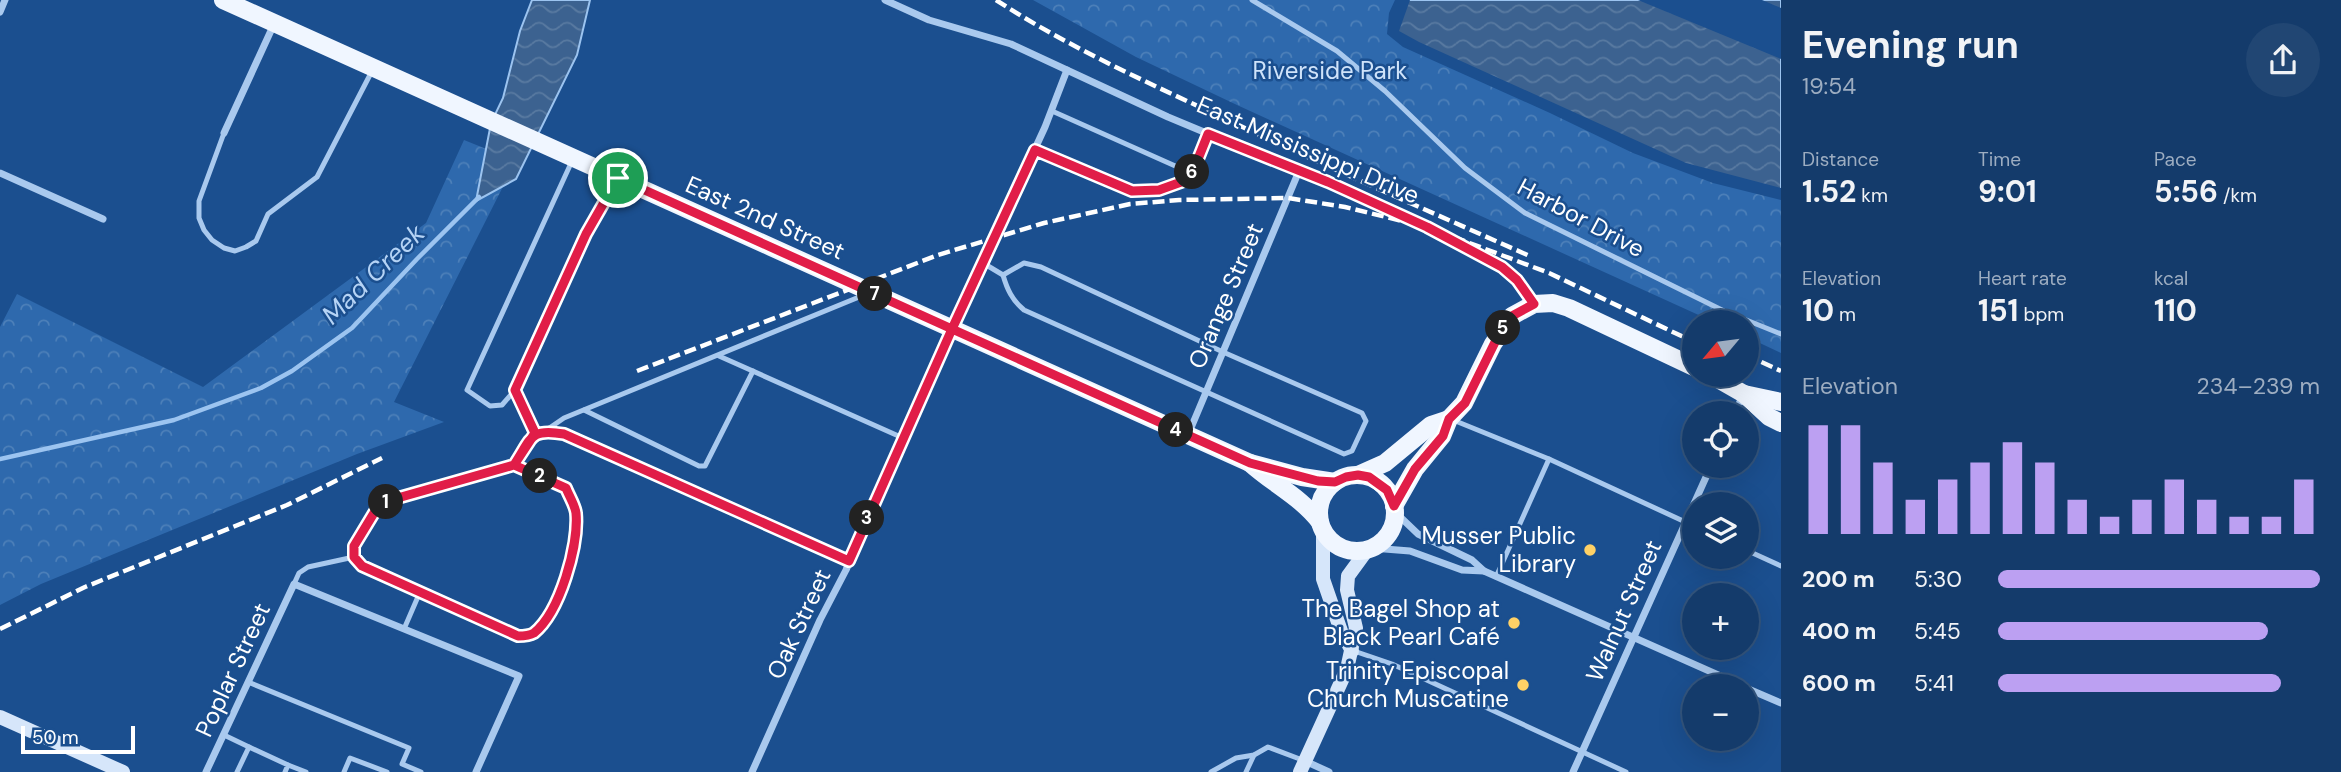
<!DOCTYPE html>
<meta charset="utf-8">
<style>
:root{--surface:#143b6b;--page:#214673;--text:#f1f3f6;--muted:#9dadc1;--line:#33557e;--accent:#bca0f2}
body{margin:0;font-family:"DM Sans",sans-serif;background:var(--page);color:var(--text);height:100vh;display:flex;flex-direction:column;font-size:26px;white-space:nowrap}
*{box-sizing:border-box;margin:0}
p{font-size:23px;color:var(--muted)}
.icon{flex:none;width:38px;height:38px;fill:none;stroke:currentColor;stroke-width:2;stroke-linecap:round;stroke-linejoin:round}
.map{position:relative;flex:1;overflow:hidden}
.details{display:flex;flex-direction:column;background:var(--surface);width:560px}
.details>*{flex:none}
.needle{width:46px;rotate:241deg}
.buttons{position:absolute;left:1682px;top:310px;display:grid;gap:14px}
.buttons a{display:grid;place-items:center;width:77px;height:77px;border-radius:50%;background:var(--surface);box-shadow:0 7px 28px #0002,0 0 0 2px var(--line);font-size:35px}
.scale{position:absolute;left:21px;bottom:18px;width:114px;box-sizing:border-box;padding-left:7px;border:4px solid #fff;border-top:0;font-size:19px;line-height:24px;white-space:nowrap;color:#fff;-webkit-text-stroke:5px #1b4f8f;paint-order:stroke}
.pin{position:absolute;display:grid;place-items:center;width:60px;height:60px;color:#fff;margin:-30px;border:4px solid #fff;border-radius:50%;box-shadow:0 2px 7px #0007}
.km{position:absolute;width:35px;height:35px;margin:-18px;border-radius:50%;background:#222;color:#fff;font-size:19px;line-height:35px;text-align:center}
.round{display:grid;place-items:center;flex:none;width:74px;height:74px;border-radius:37px;background:var(--page)}
.head{display:flex;align-items:center;justify-content:space-between;height:119px;padding:0 21px}
h1{font-size:38px;font-weight:700;line-height:52px}
.metrics{display:grid;grid-template-columns:repeat(3,1fr);gap:10px;height:119px;padding:7px 21px}
.metrics div{display:grid;align-content:center}
.metrics b{font-size:30px;font-weight:700}
.metrics small{font-size:19px;font-weight:400}
.metrics p{font-size:19px}
.chart{height:196px;padding:14px 21px}
.chart p{display:flex;justify-content:space-between}
.chart svg{width:100%;height:126px;margin-top:7px;stroke:var(--accent);stroke-width:6}
ul{padding:0 21px;list-style:none;font-size:23px}
li{display:grid;grid-template-columns:112px 84px 1fr;align-items:center;height:52px}
li i{height:18px;border-radius:9px;background:var(--accent)}
main{display:flex;flex:1;min-height:0}
.map>svg:first-child{display:block}
</style>
<main>
<div class="map">
<svg width="1781" height="772" viewBox="0 0 1781 772">
<defs>
<pattern id="park-crowns" width="20" height="18" patternUnits="userSpaceOnUse" patternTransform="scale(1.75)"><rect width="20" height="18" fill="#2e69ad"/><path d="M2 6a3 3 0 1 1 6 0M12 15a3 3 0 1 1 6 0" fill="none" stroke="#4d80b9"/></pattern>
<pattern id="water-waves" width="16" height="10" patternUnits="userSpaceOnUse" patternTransform="scale(1.75)"><rect width="16" height="10" fill="#3c6290"/><path d="M0 5q4-4 8 0t8 0" fill="none" stroke="#597aa1"/></pattern>
</defs>
<rect width="100%" height="100%" fill="#1b4f8f"/>
<g fill="url(#park-crowns)">
<path d="M1033,0H1399L1781,197V353L1747,337L1746,322H1714L1237,105L1136,57Z"/>
<path d="M464,140L516,161L394,402L444,422L357,454L41,584L0,605V327L17,294L203,387L426,223Z"/>
</g>
<g fill="url(#water-waves)" stroke="#9cc4f0" stroke-width="2">
<path d="M532,0H590L577,55L516,179L476,201L491,123L503,98L520,31Z"/>
<path d="M1399,0H1781V197L1714,180L1391,34Z"/>
</g>
<g fill="#1b4f8f">
<path d="M1395,0H1410L1399,31L1419,42L1686,163L1781,188V200L1713,183L1633,153L1550,113L1403,47L1387,34L1389,13Z"/>
<path d="M1638,0H1762L1781,8V59Z"/>
</g>
<g fill="none" stroke-linecap="round" stroke-linejoin="round">
<path stroke="#9cc4f0" stroke-width="4.5" d="M0,459L174,420L261,388L292,371L352,328L417,259L479,197"/>
<g stroke="#a9c9ee" stroke-width="5">
<path d="M1252,0L1337,51L1385,91L1465,168L1525,213L1724,311L1781,334"/>
<path d="M1052,111L1191,173"/>
<path d="M224,133L199,201V218L204,230L212,240L224,248L235,251L246,247L256,241L268,214L317,177L372,71"/>
<path d="M1035,150L1132,191L1159,190L1184,181L1194,169L1208,134"/>
<path d="M572,161L467,390L490,406L502,405L515,390L586,234L616,181"/>
<path d="M983,263L1003,275"/>
<path d="M1024,263L1041,267L1223,352L1362,413L1366,421L1352,451L1344,454L1024,310C1012,300 1007,289 1003,275Z"/>
<path d="M719,356L903,438"/>
<path d="M515,390L535,433"/>
<path d="M584,410L699,466H705L753,371"/>
<path d="M1453,420L1549,459L1694,526"/>
<path d="M545,431L564,418L864,295"/>
<path d="M514,465C520,456 527,439 536,433C551,423 598,448 614,455"/>
<path d="M1746,550L1781,566"/>
<path d="M1496,577L1549,459"/>
<path d="M294,584L299,573L308,567L354,557"/>
<path d="M404,629L420,592L362,566L354,557V546L380,503L514,465L566,488C569,496 575,505 576,513C579,546 560,612 534,633C529,636 524,636 518,636L420,592"/>
<path d="M1354,651L1392,664L1626,772"/>
<path d="M248,682L409,748L402,764L421,772"/>
<path d="M224,735L249,747"/>
<path d="M288,765L306,772"/>
<path d="M237,772L249,747L288,765L285,772"/>
<path d="M344,772L350,758L387,772"/>
<path d="M1211,772L1236,758L1254,755L1268,747L1305,761"/>
<path d="M1246,772L1254,755"/>
</g>
<g stroke="#a9c9ee" stroke-width="7">
<path d="M885,0L929,20L1011,44L1168,117L1391,210L1502,267L1517,280L1534,303"/>
<path d="M0,12L5,0"/>
<path d="M224,133L274,24"/>
<path d="M0,173L103,219"/>
<path d="M1735,413L1743,395"/>
<path d="M1188,435L1299,171"/>
<path d="M614,455L849,561"/>
<path d="M1395,512L1418,534L1472,560L1484,571"/>
<path d="M1372,548L1410,551L1462,570L1484,571L1743,686"/>
<path d="M1746,688L1781,703"/>
<path d="M1305,761L1329,772"/>
<path d="M206,772L294,584L519,676L476,772"/>
<path d="M752,772L820,620L846,570L924,389L1045,127L1067,70"/>
<path d="M1573,772L1711,466"/>
</g>
<g stroke="#d6e6fa" stroke-width="14">
<path d="M1323,531V579L1341,631L1352,651"/>
<path d="M0,717L123,772"/>
<path d="M1300,772L1347,669L1356,628L1347,590L1348,576L1367,550"/>
</g>
<g stroke="#f0f6ff" stroke-width="18">
<path d="M223,0L1250,463L1302,477L1335,482"/>
<path d="M1709,374L1744,394L1769,417L1781,423"/>
<path d="M1744,394L1781,402"/>
<path d="M1250,463C1273,484 1301,497 1320,522"/>
<path d="M1358,475L1385,463L1431,425L1449,419"/>
<circle cx="1357" cy="513" r="38"/>
<path d="M1394,506L1415,469L1442,436L1449,419L1464,403L1493,344L1512,316L1534,304L1553,303L1569,308L1694,367"/>
</g>
<g stroke="#fff" stroke-width="4.5" stroke-dasharray="12 5" stroke-linecap="butt">
<path d="M996,0C1065,45 1142,80 1217,115C1321,164 1426,210 1532,257"/>
<path d="M1746,355L1781,371"/>
<path d="M637,371L938,255L1044,223L1130,204L1179,200L1288,198L1345,207L1427,227L1549,273L1694,342"/>
<path d="M0,629L85,587L287,505L382,458"/>
</g>
</g>
<g fill="none" stroke-linecap="round" stroke-linejoin="round">
<g stroke="#fff" stroke-width="14">
<path id="route" d="M618,178L586,234L515,390L535,433L514,465L380,503L354,546V557L362,566L518,636C524,636 529,636 534,633C560,612 579,545 576,513C575,505 569,496 566,488L514,465C532,438 529,428 564,434L849,561L952,329L1250,463L1318,481L1335,482L1346,477L1358,475L1369,477L1387,490L1394,506L1415,469L1443,436L1449,419L1465,403L1501,330L1512,316L1534,304L1517,280L1502,267L1427,227L1328,182L1208,134L1194,169L1184,181L1159,190L1132,191L1035,150L952,329L618,178"/>
</g>
<use href="#route" stroke="#e11d48" stroke-width="9"/>
</g>
<g fill="#ffd166" stroke="#1b4f8f" stroke-width="2.5">
<circle cx="1590" cy="550" r="7"/>
<circle cx="1514" cy="623" r="7"/>
<circle cx="1523" cy="685" r="7"/>
</g>
<g text-anchor="middle" stroke-width="5" stroke-linejoin="round" paint-order="stroke">
<g font-size="24" fill="#cfe3fa" stroke="#1b4f8f">
<text x="1330" y="79">Riverside Park</text>
</g>
<g font-size="24" fill="#fff" stroke="#1b4f8f">
<text transform="translate(1308 150) rotate(23)" y="8">East Mississippi Drive</text>
<text transform="translate(765 218) rotate(24)" y="8">East 2nd Street</text>
<text transform="translate(1581 218) rotate(28)" y="8">Harbor Drive</text>
<text transform="translate(1226 296) rotate(-67)" y="8">Orange Street</text>
<text transform="translate(1624 611) rotate(-66)" y="8">Walnut Street</text>
<text transform="translate(799 624) rotate(-65)" y="8">Oak Street</text>
<text transform="translate(233 670) rotate(-65)" y="8">Poplar Street</text>
</g>
<g font-size="24" fill="#fff" stroke="#1b4f8f" text-anchor="end">
<text x="1576" y="544">Musser Public<tspan x="1576" dy="28">Library</tspan></text>
<text x="1500" y="617">The Bagel Shop at<tspan x="1500" dy="28">Black Pearl Café</tspan></text>
<text x="1509" y="679">Trinity Episcopal<tspan x="1509" dy="28">Church Muscatine</tspan></text>
</g>
<g font-size="26" font-style="italic" fill="#b5d3f5" stroke="#1b4f8f">
<text transform="translate(373 274) rotate(-44)" y="9">Mad Creek</text>
</g>
</g>
</svg>
<div class="buttons">
<a><svg class="needle" viewBox="-14 -14 28 28"><path d="M0-13l5 13h-10z" fill="#e53935"/><path d="M0 13l5-13h-10z" fill="#9dadc1"/></svg></a>
<a><svg class="icon" aria-label="locate" viewBox="0 0 24 24"><circle cx="12" cy="12" r="6"/><path d="M12 2v4M12 18v4M2 12h4M18 12h4"/></svg></a>
<a><svg class="icon" aria-label="layers" viewBox="0 0 24 24"><path d="M12 4l9 5-9 5-9-5zM3 14l9 5 9-5"/></svg></a>
<a>+</a>
<a>−</a>
</div>
<div class="scale">50 m</div>
<div class="pin" style="left:618px;top:178px;background:#1e9e55"><svg class="icon" aria-label="arrive" viewBox="0 0 24 24"><path d="M6 21V4h12l-3 4 3 4H6"/></svg></div>
<b class="km" style="left:386px;top:502px">1</b>
<b class="km" style="left:540px;top:476px">2</b>
<b class="km" style="left:867px;top:518px">3</b>
<b class="km" style="left:1176px;top:430px">4</b>
<b class="km" style="left:1503px;top:328px">5</b>
<b class="km" style="left:1192px;top:172px">6</b>
<b class="km" style="left:875px;top:294px">7</b>
</div>
<section class="details">
<div class="head"><div><h1>Evening run</h1><p>19:54</p></div><a class="round"><svg class="icon" aria-label="share" viewBox="0 0 24 24"><path d="M12 15V3M7 8l5-5 5 5M5 13v7h14v-7"/></svg></a></div>
<div class="metrics">
<div><p>Distance</p><b>1.52<small> km</small></b></div>
<div><p>Time</p><b>9:01</b></div>
<div><p>Pace</p><b>5:56<small> /km</small></b></div>
</div>
<div class="metrics">
<div><p>Elevation</p><b>10<small> m</small></b></div>
<div><p>Heart rate</p><b>151<small> bpm</small></b></div>
<div><p>kcal</p><b>110</b></div>
</div>
<div class="chart"><p><span>Elevation</span>234–239 m</p>
<svg viewBox="0 0 160 44" preserveAspectRatio="none"><path d="M5 44V6M15 44V6M25 44V19M35 44V32M45 44V25M55 44V19M65 44V12M75 44V19M85 44V32M95 44V38M105 44V32M115 44V25M125 44V32M135 44V38M145 44V38M155 44V25"/></svg>
</div>
<ul>
<li><b>200 m</b>5:30<i style="width:100%"></i></li>
<li><b>400 m</b>5:45<i style="width:84%"></i></li>
<li><b>600 m</b>5:41<i style="width:88%"></i></li>
</ul>
</section>
</main>
